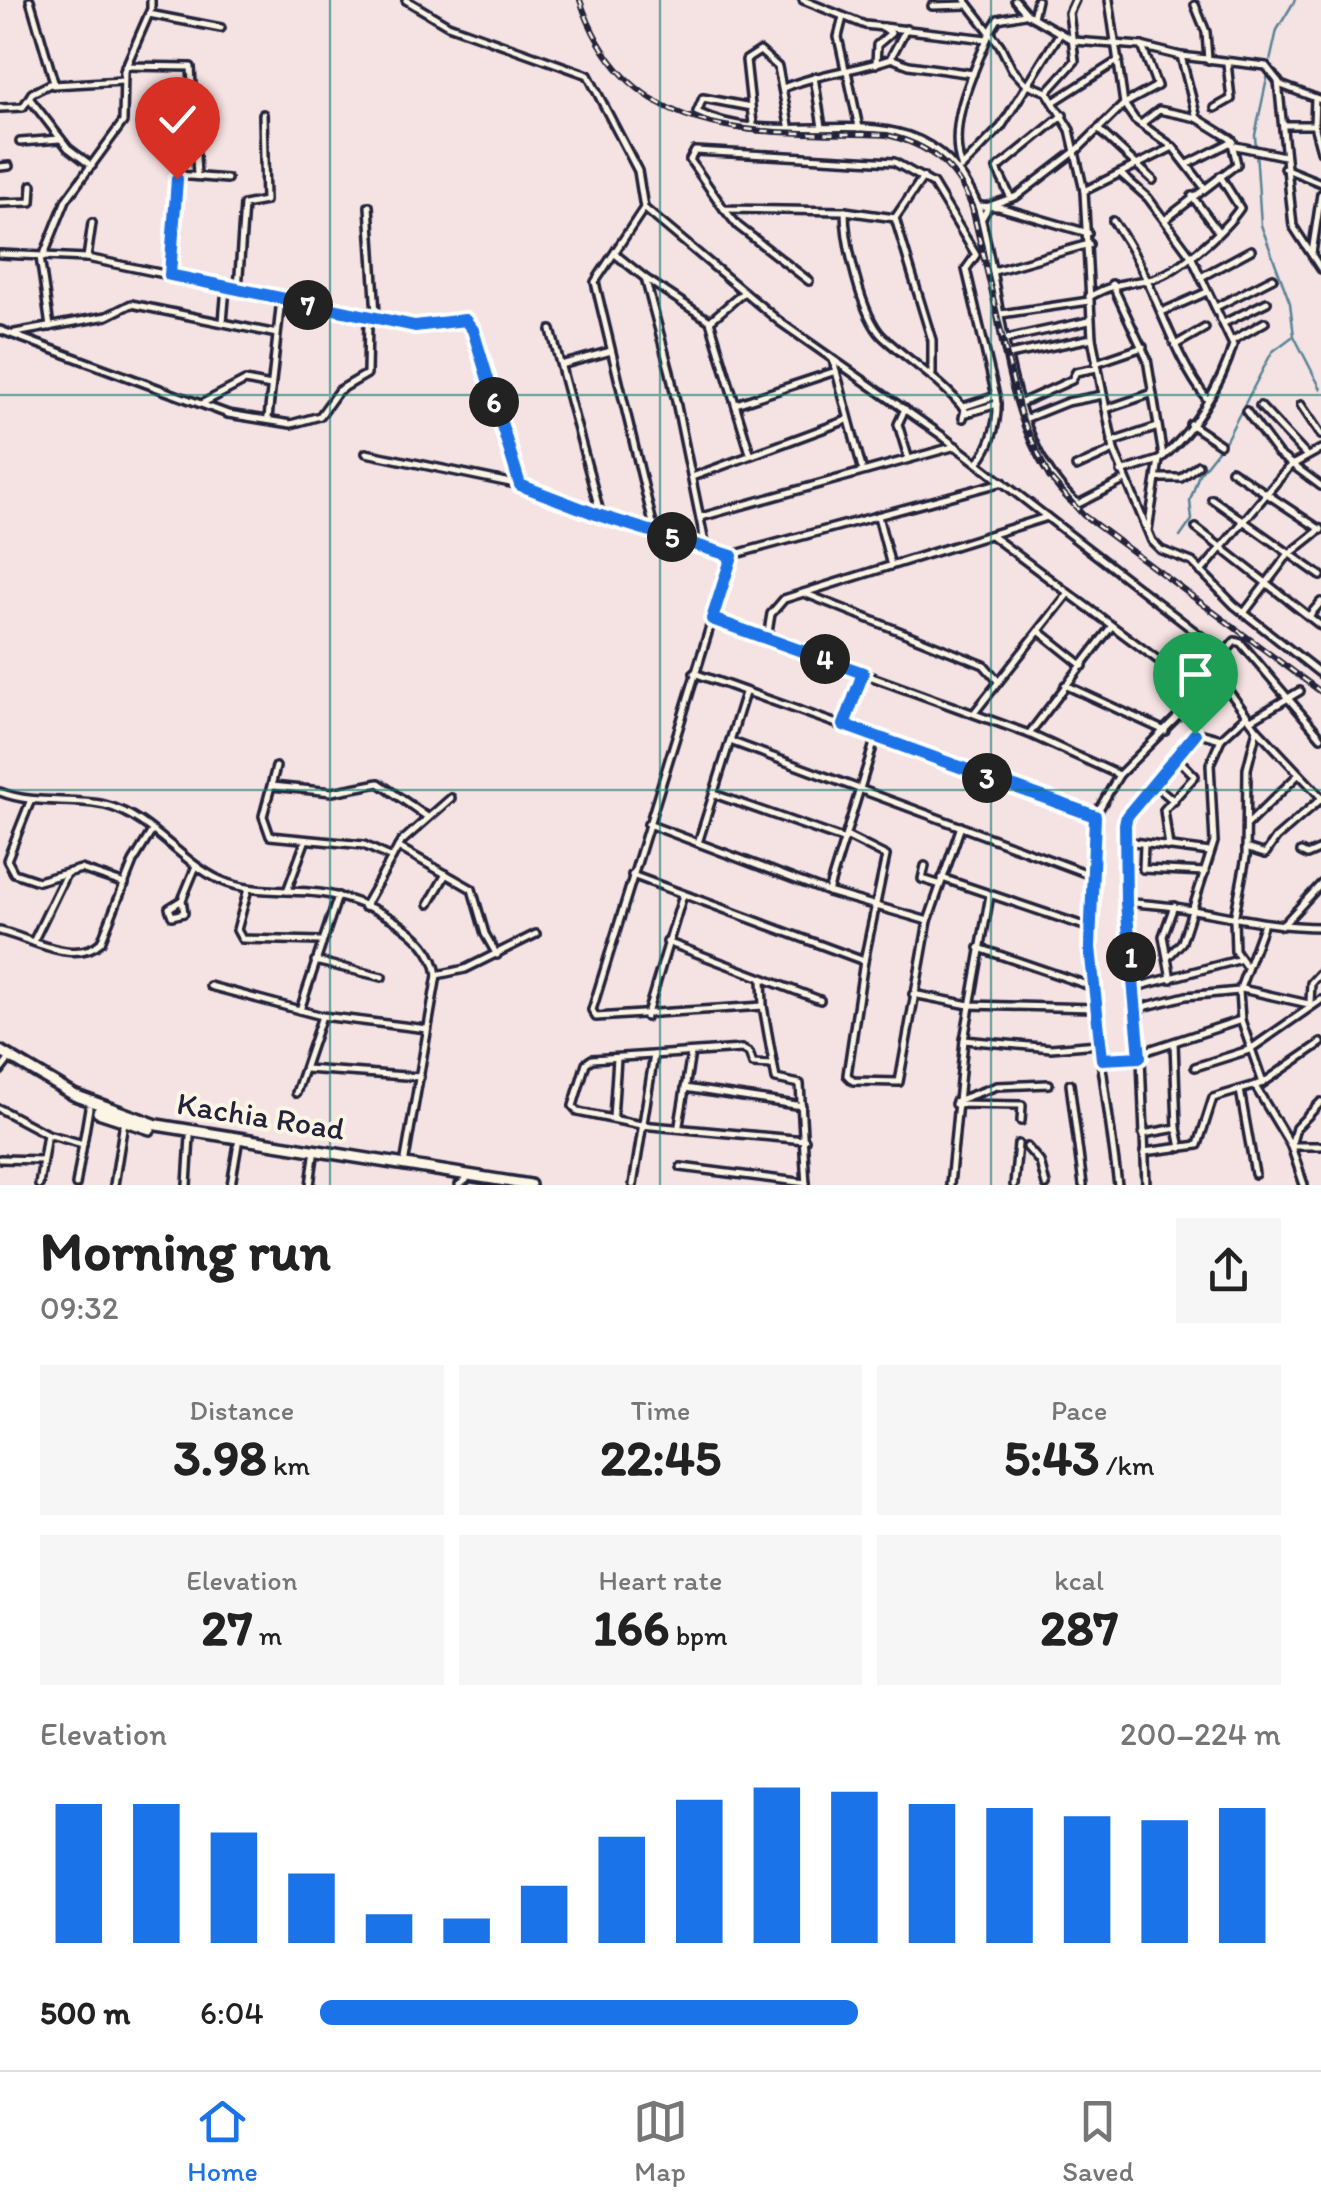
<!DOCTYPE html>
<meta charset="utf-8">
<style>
:root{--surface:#fff;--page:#f6f6f6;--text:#222;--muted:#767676;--line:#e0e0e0;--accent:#1a73e8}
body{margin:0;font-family:Itim,sans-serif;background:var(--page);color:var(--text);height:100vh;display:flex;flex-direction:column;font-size:38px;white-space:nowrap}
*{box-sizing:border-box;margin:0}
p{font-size:32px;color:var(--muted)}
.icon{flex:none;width:55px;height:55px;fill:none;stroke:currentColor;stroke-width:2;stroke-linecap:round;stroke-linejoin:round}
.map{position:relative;height:1185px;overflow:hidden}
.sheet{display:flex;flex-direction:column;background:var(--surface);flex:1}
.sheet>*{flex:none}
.pin{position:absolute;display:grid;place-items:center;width:85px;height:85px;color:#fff;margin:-102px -42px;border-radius:50% 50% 50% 0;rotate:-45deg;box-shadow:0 0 10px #0007}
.pin .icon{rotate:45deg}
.km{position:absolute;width:50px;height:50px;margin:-25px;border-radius:50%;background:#222;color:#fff;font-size:28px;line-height:50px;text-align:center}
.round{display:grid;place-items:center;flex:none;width:105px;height:105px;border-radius:0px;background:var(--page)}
.overview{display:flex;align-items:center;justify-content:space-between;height:170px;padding:0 40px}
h1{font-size:55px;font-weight:700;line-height:75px}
.figures{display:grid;grid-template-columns:repeat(3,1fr);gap:15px;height:170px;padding:10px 40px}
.figures div{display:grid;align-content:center;border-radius:0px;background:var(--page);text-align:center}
.figures b{font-size:50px;font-weight:700}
.figures small{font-size:28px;font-weight:400}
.figures p{font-size:28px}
.chart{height:280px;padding:20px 40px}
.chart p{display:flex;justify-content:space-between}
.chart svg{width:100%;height:180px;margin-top:10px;stroke:var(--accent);stroke-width:6}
ul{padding:0 40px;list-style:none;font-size:32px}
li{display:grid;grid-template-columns:160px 120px 1fr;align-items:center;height:75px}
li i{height:25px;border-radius:12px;background:var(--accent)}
.tabs{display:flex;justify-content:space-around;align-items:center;height:140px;border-top:2px solid var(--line);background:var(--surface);font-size:28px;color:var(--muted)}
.tabs a{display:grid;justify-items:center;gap:5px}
.tabs .active{color:var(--accent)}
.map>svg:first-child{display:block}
</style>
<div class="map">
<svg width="1321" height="1185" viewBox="0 0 1321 1185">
<rect width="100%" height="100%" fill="#f5e2e2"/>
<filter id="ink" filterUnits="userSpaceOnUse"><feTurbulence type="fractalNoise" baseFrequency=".01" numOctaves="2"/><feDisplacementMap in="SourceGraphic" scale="20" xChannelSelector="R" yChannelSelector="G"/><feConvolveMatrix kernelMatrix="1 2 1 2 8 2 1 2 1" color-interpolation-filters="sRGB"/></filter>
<g filter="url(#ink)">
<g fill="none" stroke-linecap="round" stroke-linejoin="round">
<g stroke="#568498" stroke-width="2.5">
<path d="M1269,66L1277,30L1295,0"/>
<path d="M1268,74L1255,135L1261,225L1290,303L1294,336L1321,389"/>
<path d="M1180,537L1192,520L1190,501L1199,474L1226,440L1272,352L1292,337"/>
</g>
<g stroke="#22223b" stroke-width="12">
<g id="minor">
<path d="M406,0L448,25L588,75L638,171L644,208L595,282L655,532"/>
<path d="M803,0L865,25L987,39"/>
<path d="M965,0L1000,45L1012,69L1025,83L1047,92L1070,130L1084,191L1092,338L1114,450L1152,541L1161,550L1192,562L1234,605L1321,674"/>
<path d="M1015,0L1027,14L1074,41L1141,46L1181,56L1266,66L1281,85L1321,100"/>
<path d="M1109,0L1124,104L1135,120L1173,147L1204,187"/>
<path d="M1195,5L1206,32L1208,60"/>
<path d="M932,6L969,5"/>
<path d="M149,14L221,28"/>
<path d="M843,17L838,37L845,69"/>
<path d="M1033,17L1037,0"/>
<path d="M893,59L909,65L973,74"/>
<path d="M876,64L877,45L891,33L883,27"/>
<path d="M125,66L191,67L197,176"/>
<path d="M847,71L859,128"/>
<path d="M814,77L822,127"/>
<path d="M1278,81L1293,226L1321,269"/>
<path d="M53,85L123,81"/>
<path d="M783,88C819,73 854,71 890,59L906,29"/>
<path d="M1047,92L1075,61L1069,13L1075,0"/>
<path d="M1315,98L1314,125L1321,151"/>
<path d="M30,99L68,148L92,166"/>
<path d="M1055,101L1119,60"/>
<path d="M751,107L703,98L697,112C795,160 921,74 978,206C1004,294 1003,443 1078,504L1123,481"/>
<path d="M0,108L23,107L32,93L54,82L30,0"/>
<path d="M1215,108L1231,99L1227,63"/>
<path d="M753,124L746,60L760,51L778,67L789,125"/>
<path d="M1141,124L1159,110L1197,118"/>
<path d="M1283,125H1314"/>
<path d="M1098,129L1153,180"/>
<path d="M20,142L60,139"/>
<path d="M1236,146L1284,156"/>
<path d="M1188,164L1233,141"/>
<path d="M961,165C947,122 974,72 990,32L998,19L1024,14"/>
<path d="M0,167L9,166"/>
<path d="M961,168L1001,127L1060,33"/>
<path d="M1284,168L1321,183"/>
<path d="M1121,174L1148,198L1191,256L1233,345C1222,384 1191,435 1159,460L1148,530"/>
<path d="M1084,191L1173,147"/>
<path d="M1192,196L1217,230"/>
<path d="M1011,198L997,169L1063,115"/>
<path d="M0,203L31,202L32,185"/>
<path d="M978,206L999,207L1088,233"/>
<path d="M644,208L780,322L941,435L1224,654L1183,711L1119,775L1095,816L1090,948L1094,1008L1118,1185"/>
<path d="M724,209L738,226L809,281"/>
<path d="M845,211L895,218"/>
<path d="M895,218L932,340V374"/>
<path d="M895,218L923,177"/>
<path d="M982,218L989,206L1017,196L1077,150L1124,104L1157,86L1142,46"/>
<path d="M1166,219L1237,164L1231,139L1197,118L1181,56"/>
<path d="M1113,221C1155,277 1167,348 1207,399"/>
<path d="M1312,253L1321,194"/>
<path d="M0,254L87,258L371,317"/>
<path d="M615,254L645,278L670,372L706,548"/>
<path d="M40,257L50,327"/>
<path d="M43,257L66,200L123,122L124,71L151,9V0"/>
<path d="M87,258L92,223"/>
<path d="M994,271L1089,244"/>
<path d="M169,275L178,175L227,179"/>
<path d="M1201,277L1251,250"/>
<path d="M645,278L710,321L750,453"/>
<path d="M1112,284L1147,359L1163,456"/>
<path d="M238,289L244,205L265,201L263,114"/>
<path d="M1089,297C1110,285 1124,283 1148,280C1175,276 1225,230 1240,208L1220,176"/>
<path d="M1216,307L1273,278"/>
<path d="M1164,311L1207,292"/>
<path d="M1001,314L1089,301"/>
<path d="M375,317L415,326L461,319L468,323L520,485L601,516L732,555"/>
<path d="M710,321L744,292"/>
<path d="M223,322L226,287"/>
<path d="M1224,323L1267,302"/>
<path d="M0,330L228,414L291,424L320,416L338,391L367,374L368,321L376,314L369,206"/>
<path d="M551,330L601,516"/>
<path d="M15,333L107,316L131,304L277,334"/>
<path d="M1006,339L1089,321"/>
<path d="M1233,340L1265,322"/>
<path d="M1177,344L1205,328"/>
<path d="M1009,355L1092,338"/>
<path d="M833,360L862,468"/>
<path d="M1096,363L1143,347"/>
<path d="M561,365L611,351"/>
<path d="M1023,402L1072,380L1076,372L1097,368"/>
<path d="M203,403L245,381L271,386"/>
<path d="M736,404L836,371"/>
<path d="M1301,405L1321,435"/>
<path d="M1260,406L1305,454"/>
<path d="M905,409L898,424L908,457"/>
<path d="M1106,409L1150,394"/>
<path d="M1246,411L1278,454L1321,486"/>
<path d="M967,413L997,404"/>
<path d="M268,418L281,299"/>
<path d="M963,418L965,410C941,380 910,362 883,337C861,316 845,241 845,211L724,209L690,160L695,151L894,162L933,184L976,255L966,269L996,396L963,407"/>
<path d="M1027,418L1067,402L1103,395"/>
<path d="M1190,424L1220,444"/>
<path d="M1112,442L1158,427"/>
<path d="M366,453L520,485"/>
<path d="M978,462C992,446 1000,416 996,396"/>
<path d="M1076,467L1114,450"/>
<path d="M1231,470L1321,530"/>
<path d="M1121,472L1159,460"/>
<path d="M692,477L847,420"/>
<path d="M1157,478H1181L1198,465"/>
<path d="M1212,499L1321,576"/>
<path d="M878,516L891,566"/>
<path d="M701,517L956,446"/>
<path d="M1196,528L1321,626"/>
<path d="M992,536L1198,690"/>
<path d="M1201,572L1290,466L1321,449"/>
<path d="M804,593L984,665L998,681"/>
<path d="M1244,613L1287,556L1321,529"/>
<path d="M1309,616L1321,602"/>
<path d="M712,619L1029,734L1119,775"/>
<path d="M1039,631L1083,666"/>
<path d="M767,638L771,614L784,599L1047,517"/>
<path d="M1224,654L1235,641L1241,643L1321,737"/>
<path d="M1213,670L1257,729L1321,797"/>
<path d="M694,673L1095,816"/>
<path d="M1065,685L1165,731"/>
<path d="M974,713L1068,594"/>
<path d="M1251,720L1300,691"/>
<path d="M845,725L863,673"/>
<path d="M1029,734L1111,627"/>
<path d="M730,741L1091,875"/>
<path d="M276,767L263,816L270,836L364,845L392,858"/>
<path d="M1154,784L1174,801"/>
<path d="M272,786L332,792L379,783L426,816"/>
<path d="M0,792C36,806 70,797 105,805C150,816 179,861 220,880C251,894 286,889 319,893C361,898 431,929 437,975L404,1165"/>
<path d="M714,794L845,840"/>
<path d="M30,802L7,860L14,873L38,881L81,869L125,884"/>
<path d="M648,824L828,892L928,921"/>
<path d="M1248,824L1299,774"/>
<path d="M1125,841L1210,852"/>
<path d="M698,843L745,693"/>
<path d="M1144,845L1143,869L1205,872"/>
<path d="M398,847L472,889L485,934L497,955"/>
<path d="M1169,847L1164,810L1195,776L1176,757"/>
<path d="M1246,848L1265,854L1276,838L1321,799"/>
<path d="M1301,852L1307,855L1321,849"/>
<path d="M925,866L922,879L938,884"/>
<path d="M632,875L864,961L886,856L846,836"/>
<path d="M942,878L1090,928"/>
<path d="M248,889L237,930L242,939L320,941"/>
<path d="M287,891L305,842"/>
<path d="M828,892L876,737"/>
<path d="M182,900L169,908L172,916L184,913L182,900L196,866"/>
<path d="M1126,903C1192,904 1254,927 1321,927"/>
<path d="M429,904L446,874"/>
<path d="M364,907L401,842L451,798"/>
<path d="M1263,926L1239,991L1241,1020L1263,1083"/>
<path d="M1282,926L1321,884"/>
<path d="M0,931C30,938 75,966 101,942L133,862L152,831"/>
<path d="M34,940L66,874"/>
<path d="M667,942L820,1000"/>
<path d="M979,948L1093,987"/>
<path d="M1168,957L1182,942L1214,842L1210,764L1221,739L1247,715"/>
<path d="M315,961L382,977"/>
<path d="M864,961L847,1075L853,1081L899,1082L928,921L961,826"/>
<path d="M1245,965L1235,951L1234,919L1246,857L1247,769L1257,729"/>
<path d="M437,975L465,969L536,934"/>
<path d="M762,979L763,1006"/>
<path d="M1171,979L1163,936L1174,906"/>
<path d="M210,986L322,1016L427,1029"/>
<path d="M1136,987L1238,960"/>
<path d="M1242,989L1313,1005"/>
<path d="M913,994L969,1005L1094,1008"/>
<path d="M1310,1002L1311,983L1321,972"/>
<path d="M1139,1008L1186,996L1239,991"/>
<path d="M300,1010L338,896"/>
<path d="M646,1017L683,895"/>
<path d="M964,1040L1051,1048L1098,1044"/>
<path d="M1140,1053L1241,1020"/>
<path d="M1102,1059L1140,1057"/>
<path d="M773,1065L753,1064L749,1053L742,1049L592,1059L586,1063L573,1106L578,1112L641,1125L805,1140"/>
<path d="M1195,1067L1249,1050L1321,1000"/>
<path d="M305,1069L420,1077"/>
<path d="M0,1071L7,1062"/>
<path d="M1070,1084L1083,1185"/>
<path d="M1255,1086L1291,1146L1304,1185"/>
<path d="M685,1088L802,1106"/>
<path d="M1240,1090L1255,1174"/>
<path d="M296,1093L322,1016"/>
<path d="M956,1101L997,1086L1049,1084"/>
<path d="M1321,1102L1296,1128L1291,1146H1321"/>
<path d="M955,1104L1022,1105L1021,1121"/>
<path d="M0,1109L47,1134L83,1144"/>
<path d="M613,1118L617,1058"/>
<path d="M679,1125L691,1053"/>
<path d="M1177,1128L1181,1148"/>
<path d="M1143,1134L1177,1128L1174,1042"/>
<path d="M1027,1147L1040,1162L1046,1185"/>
<path d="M1144,1152L1198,1145L1213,1098L1263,1083L1321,1043"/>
<path d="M0,1159L42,1160"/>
<path d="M681,1167L806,1183"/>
<path d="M39,1185L47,1134"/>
<path d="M76,1185L89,1108"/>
<path d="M114,1185L124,1122"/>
<path d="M187,1185L190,1137"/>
<path d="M231,1185L238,1144"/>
<path d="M310,1185L314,1156"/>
<path d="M459,1185L466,1180"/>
<path d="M633,1185L654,1055"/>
<path d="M806,1185L800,1084L776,1079L763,1006L596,1017L592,1010L732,555L1003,482"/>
<path d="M950,1185L964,1040L990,895"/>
<path d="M1014,1185L1018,1144"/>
<path d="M1146,1185L1139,1008L1125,886V824L1127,816L1196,732L1221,739"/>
</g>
</g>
<g stroke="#22223b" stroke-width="16">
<g id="highway">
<path d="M0,1051L74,1095L157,1125L530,1185"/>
<path d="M98,1112L150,1129"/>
</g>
</g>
<use href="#minor" stroke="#fcf5e5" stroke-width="5"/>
<use href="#highway" stroke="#fcf5e5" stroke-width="9"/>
<g stroke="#22223b" stroke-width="6">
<path id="rail" d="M580,0C630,148 758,130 887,135C929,145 957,166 972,208L1021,416L1049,477L1083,515L1321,692"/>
</g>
<use href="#rail" stroke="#fcf5e5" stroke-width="2.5" stroke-dasharray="8" stroke-linecap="butt"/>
</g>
</g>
<g fill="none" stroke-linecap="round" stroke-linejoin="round" filter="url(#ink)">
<g stroke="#fff" stroke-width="20">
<path id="route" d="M177,179L170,275L415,326L465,320L473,330L520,485L601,516L732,556L712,619L863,673L844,725L1095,816L1090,948L1102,1059L1140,1057L1126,903L1125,824L1127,816L1195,734"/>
</g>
<use href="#route" stroke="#1a73e8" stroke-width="12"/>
</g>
<path fill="none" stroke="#0f766e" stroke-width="2.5" stroke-opacity="0.55" d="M330,0V1185M660,0V1185M991,0V1185M0,395H1321M0,790H1321"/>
<g text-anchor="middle" stroke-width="8" stroke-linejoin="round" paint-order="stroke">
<g font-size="32" fill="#22223b" stroke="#fcf5e5">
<text transform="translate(261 1116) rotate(9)" y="11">Kachia Road</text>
</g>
</g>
</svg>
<div class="pin" style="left:1195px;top:734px;background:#1e9e55"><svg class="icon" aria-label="arrive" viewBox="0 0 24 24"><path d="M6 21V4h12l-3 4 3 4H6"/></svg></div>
<div class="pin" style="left:177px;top:179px;background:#d93025"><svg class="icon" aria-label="check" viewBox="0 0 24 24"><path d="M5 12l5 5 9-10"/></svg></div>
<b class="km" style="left:1131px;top:957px">1</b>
<b class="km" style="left:987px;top:778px">3</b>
<b class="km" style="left:825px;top:659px">4</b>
<b class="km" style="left:672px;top:537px">5</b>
<b class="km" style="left:494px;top:402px">6</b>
<b class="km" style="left:308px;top:305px">7</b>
</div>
<section class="sheet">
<div class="overview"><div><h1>Morning run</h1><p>09:32</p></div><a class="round"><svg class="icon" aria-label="share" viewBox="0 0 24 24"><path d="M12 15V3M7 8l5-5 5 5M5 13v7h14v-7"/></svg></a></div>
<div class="figures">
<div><p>Distance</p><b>3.98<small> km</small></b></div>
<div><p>Time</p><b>22:45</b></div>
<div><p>Pace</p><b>5:43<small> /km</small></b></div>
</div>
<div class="figures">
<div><p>Elevation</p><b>27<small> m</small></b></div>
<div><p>Heart rate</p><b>166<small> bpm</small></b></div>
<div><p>kcal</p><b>287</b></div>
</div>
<div class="chart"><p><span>Elevation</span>200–224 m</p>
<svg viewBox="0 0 160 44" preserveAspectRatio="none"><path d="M5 44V10M15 44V10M25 44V17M35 44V27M45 44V37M55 44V38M65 44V30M75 44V18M85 44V9M95 44V6M105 44V7M115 44V10M125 44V11M135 44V13M145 44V14M155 44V11"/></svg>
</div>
<ul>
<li><b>500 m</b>6:04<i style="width:56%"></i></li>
</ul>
</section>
<nav class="tabs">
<a class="active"><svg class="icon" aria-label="home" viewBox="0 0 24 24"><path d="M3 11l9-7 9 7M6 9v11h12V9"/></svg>Home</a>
<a><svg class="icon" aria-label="map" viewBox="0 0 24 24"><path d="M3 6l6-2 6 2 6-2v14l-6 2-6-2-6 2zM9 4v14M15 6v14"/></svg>Map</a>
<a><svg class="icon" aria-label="saved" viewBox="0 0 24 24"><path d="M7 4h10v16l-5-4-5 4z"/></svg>Saved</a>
</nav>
